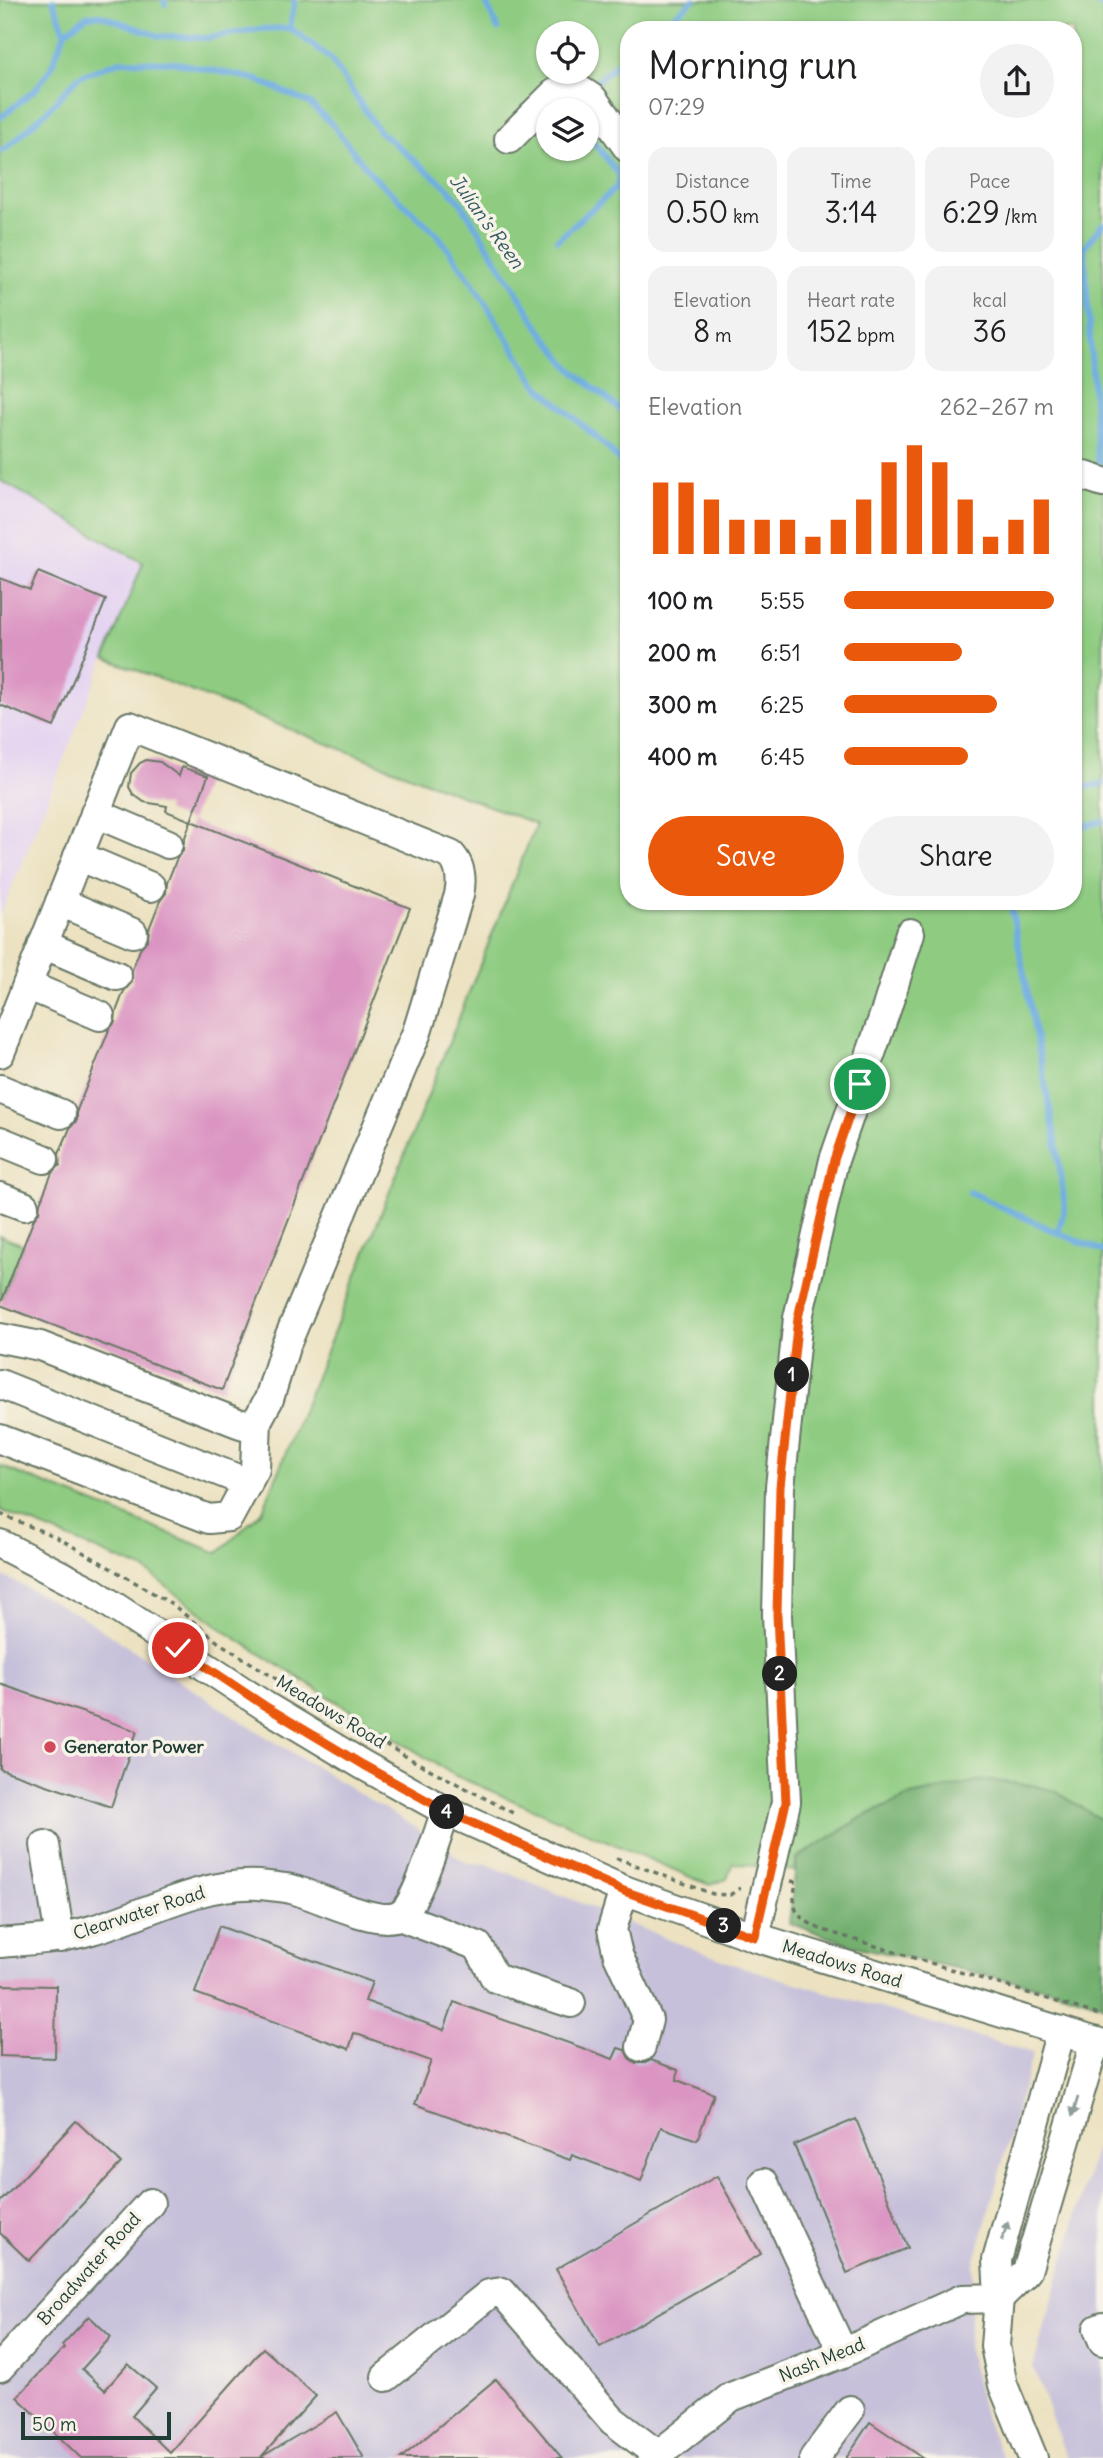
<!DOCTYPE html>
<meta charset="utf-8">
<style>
:root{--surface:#fff;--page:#f2f2f2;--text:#202124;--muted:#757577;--accent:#ea580c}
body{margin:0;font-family:Delius,sans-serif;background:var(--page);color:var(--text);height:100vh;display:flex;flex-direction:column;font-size:26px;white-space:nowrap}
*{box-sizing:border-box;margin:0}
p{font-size:23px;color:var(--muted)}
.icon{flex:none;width:38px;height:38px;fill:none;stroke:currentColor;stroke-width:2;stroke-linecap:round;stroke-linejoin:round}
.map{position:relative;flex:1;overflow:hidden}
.sheet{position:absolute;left:620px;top:21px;width:462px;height:889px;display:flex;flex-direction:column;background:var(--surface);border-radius:28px;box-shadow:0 2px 5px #0004}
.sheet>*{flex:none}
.buttons{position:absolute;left:536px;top:21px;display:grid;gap:14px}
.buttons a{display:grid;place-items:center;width:63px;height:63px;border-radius:50%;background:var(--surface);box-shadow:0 2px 5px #0004;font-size:35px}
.scale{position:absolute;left:21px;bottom:18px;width:150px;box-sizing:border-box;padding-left:7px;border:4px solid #1f3d34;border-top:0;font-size:19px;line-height:24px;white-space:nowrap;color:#1f3d34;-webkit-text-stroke:5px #f7f3e8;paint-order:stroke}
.pin{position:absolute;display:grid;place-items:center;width:60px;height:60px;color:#fff;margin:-30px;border:4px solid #fff;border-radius:50%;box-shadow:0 2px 7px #0007}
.km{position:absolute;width:35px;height:35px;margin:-18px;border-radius:50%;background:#222;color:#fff;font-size:19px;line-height:35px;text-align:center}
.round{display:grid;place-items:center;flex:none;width:74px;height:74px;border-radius:37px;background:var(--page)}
.summary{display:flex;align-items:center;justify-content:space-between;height:119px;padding:0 28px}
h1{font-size:38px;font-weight:600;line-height:52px}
.figures{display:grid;grid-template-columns:repeat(3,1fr);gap:10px;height:119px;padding:7px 28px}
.figures div{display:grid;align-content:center;border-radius:18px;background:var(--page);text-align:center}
.figures b{font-size:30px;font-weight:600}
.figures small{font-size:19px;font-weight:400}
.figures p{font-size:19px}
.chart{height:196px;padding:14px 28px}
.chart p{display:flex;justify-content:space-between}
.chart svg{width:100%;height:126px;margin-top:7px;stroke:var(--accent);stroke-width:6}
.cta{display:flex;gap:14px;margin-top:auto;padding:14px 28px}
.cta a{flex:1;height:80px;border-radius:42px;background:var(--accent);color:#fff;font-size:28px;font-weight:600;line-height:80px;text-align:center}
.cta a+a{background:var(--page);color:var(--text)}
ul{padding:0 28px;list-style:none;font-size:23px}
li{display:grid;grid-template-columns:112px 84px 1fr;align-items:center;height:52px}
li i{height:18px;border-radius:9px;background:var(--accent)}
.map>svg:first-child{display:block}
</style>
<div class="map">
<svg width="1103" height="2458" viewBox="0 0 1103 2458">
<rect width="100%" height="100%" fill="#f7f3e8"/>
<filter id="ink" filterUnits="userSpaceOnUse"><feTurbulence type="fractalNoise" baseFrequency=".0143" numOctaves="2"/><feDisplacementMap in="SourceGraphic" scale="14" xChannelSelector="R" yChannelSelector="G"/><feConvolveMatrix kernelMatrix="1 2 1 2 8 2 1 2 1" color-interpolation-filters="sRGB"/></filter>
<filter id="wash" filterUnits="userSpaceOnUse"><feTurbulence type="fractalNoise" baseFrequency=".00686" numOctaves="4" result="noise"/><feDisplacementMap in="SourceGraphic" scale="28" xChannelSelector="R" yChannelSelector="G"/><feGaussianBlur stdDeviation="1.57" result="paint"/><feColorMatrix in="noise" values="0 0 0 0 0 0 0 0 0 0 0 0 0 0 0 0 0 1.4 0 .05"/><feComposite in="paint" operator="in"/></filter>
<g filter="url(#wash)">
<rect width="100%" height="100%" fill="#ece2c1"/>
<path fill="#e4d3f2" d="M0,480L143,563L0,916Z"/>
<g fill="#c6c0da">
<path d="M0,1574L81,1616L255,1730L413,1826L467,1863L487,1864L667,1939L739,1966L1033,2053L974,2264L968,2349L985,2419L1003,2458H0Z"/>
<path d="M1103,2123V2458H1066L1033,2367Z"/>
</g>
<g fill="#8fcc82" stroke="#57845b" stroke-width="2" fill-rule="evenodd">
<path d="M0,0H1103V1821L1055,1791L907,1797L861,1818L797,1858L795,1871L733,1863L727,1879L709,1885L454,1775L229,1634L145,1570L0,1510V1466L218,1553L263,1510L536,824L105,658L143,563L0,480ZM628,30H1073V901H628ZM548,33H586V72H548ZM548,110H586V149H548Z"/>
<path d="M0,1236L24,1245L2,1298L0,1297Z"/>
</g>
<path fill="#73b070" stroke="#497652" stroke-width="2" d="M982,1780L1032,1785L1055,1791L1103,1821V2005L1055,1990L858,1947L789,1923L797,1858L861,1818L907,1797Z"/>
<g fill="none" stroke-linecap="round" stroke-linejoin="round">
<g stroke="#70ade2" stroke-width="6">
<path d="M53,0L65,32"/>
<path d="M164,0L165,4"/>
<path d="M485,0L498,29"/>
<path d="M1092,0L1103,6"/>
<path d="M290,28L295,0"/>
<path d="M657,30L693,0"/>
<path d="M590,87L628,54"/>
<path d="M570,110L567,107L576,99"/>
<path d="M0,118L36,89L51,68L65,32L87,16L100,15L159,36L207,38L260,29L290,28L330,58L379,131L448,188L461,203L540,329L571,369L628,416"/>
<path d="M0,150L7,148L48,110L78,77L120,61L172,62L255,79L309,103L331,123L371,174L437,234L470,279L537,385L605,445L628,470"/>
<path d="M620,176L628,186"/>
<path d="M557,240L616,188L620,176L586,132"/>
<path d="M1084,247L1098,460L1103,462"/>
<path d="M1073,250L1084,247L1103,224"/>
<path d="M1073,789L1103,784"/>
<path d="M1073,829L1103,821"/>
<path d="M1010,901L1056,1141L1065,1207L1058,1233"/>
<path d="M970,1192L1058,1233L1103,1251"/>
</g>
</g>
<g id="blocks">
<g fill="#db95c3">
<path d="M38,572L106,600L54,727L0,705V578L30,590Z"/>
<path d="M146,760L160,762L179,776L182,767L208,776L191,821L166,811L167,806L144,802L133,794L129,787L131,773L140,763Z"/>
<path d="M191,821L410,908L222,1390L0,1305L34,1219L39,1212L40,1203L52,1173L60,1165L59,1154L70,1128L77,1120V1110L109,1030L115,1022L116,1012L124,991L132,982V970L141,947L148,939L149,929L160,901L166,893L167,883L177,858L183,850L184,840Z"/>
<path d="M0,1684L137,1731L111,1807L0,1769Z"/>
<path d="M219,1926L372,1982L365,2001L444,2030L454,2002L613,2059L618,2048L625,2050L629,2058L636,2063H645L651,2060L678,2070L677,2080L714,2094L697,2140L661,2127L641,2181L572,2155L570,2160L415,2104L431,2061L354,2033L349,2049L195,1993Z"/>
<path d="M0,1985L56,1986L55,2058L0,2056Z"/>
<path d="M856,2119L908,2248L847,2273L794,2145Z"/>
<path d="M76,2121L121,2163L29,2261L0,2233V2202Z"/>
<path d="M717,2176L761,2254L600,2347L556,2269Z"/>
<path d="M89,2316L111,2337L82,2369L105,2390L128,2364L156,2388L132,2416L170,2453L263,2348L316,2396L261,2457L337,2412L364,2458H81L17,2397L64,2348L62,2345Z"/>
<path d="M496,2379L562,2458H401Z"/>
<path d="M870,2422L923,2458H846Z"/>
</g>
</g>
</g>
<g filter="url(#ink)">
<use href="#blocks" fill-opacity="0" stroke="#677765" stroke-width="2"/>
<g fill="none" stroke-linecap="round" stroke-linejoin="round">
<g stroke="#677765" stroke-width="32">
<g id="minor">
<path d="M509,139L555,93L575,87L593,99L628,148"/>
<path d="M1073,472L1103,482"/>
<path d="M95,813L168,844"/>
<path d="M78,856L151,887"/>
<path d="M60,902L133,933"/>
<path d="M43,944L117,976"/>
<path d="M27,985L100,1016"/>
<path d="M0,1053L130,726L451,855C461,866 462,881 459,895L417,1032L285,1347L269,1399L257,1421L244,1425L238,1423L40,1346L0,1338"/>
<path d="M0,1089L61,1114"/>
<path d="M0,1141L44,1159"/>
<path d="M0,1197L24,1206"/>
<path d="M0,1384L248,1483"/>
<path d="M0,1439L209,1519L229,1517L255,1469L257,1421"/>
<path d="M0,1544L91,1591L265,1706L363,1765L446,1811L624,1890L755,1937L1103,2044"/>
<path d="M45,1845L60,1938"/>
<path d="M624,1890L612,1929L618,1955L648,2020L641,2047"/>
<path d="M399,1916L478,1946L495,1978L571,2003"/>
<path d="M755,1937L786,1802L777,1615L780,1487L798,1318L834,1160L887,1007L910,933"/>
<path d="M0,1943C32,1940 64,1939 95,1929C149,1913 200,1882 259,1885C269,1886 281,1887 291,1889C317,1895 375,1926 398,1916C416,1909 438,1832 446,1811"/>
<path d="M764,2183L843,2353"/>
<path d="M1103,2327L1098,2329L1103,2341"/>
<path d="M0,2367L150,2203"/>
<path d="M386,2377L489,2294L502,2292L612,2420L662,2458"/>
<path d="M659,2454L731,2397L843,2353L962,2299L999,2298L1027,2271L1095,2042"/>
<path d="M814,2458L850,2410"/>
<path d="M1033,2458L1003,2385L995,2346L999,2298L997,2260L1061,2031"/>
</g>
</g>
<g stroke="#677765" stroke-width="3.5" stroke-dasharray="5 5" stroke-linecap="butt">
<path d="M0,1514L56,1537L95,1559L172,1604L218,1642L322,1708L414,1761L513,1813"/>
<path d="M616,1858L713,1894L730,1895L740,1888"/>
<path d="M791,1881L796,1882C791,1911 795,1916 820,1929L1103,2016"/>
</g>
<use href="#minor" stroke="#fff" stroke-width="28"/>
</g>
<defs><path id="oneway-solid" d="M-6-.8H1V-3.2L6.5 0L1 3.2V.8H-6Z" transform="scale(1.75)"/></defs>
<g fill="#8f9e9a">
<use href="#oneway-solid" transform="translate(1075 2107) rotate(107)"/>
<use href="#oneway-solid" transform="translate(1005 2231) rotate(-74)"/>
</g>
</g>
<g fill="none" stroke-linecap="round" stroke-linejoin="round" filter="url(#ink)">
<g stroke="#fff" stroke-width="14">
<path id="route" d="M178,1648L265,1706L363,1765L446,1811L624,1891L755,1937L786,1802L777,1615L780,1487L798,1318L834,1160L860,1084"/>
</g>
<use href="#route" stroke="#ea580c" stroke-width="9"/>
</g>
<circle fill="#d1495b" stroke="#f7f3e8" stroke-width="2.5" cx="50" cy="1747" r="7"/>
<g text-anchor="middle" stroke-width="7" stroke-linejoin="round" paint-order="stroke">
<g font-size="18" fill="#1f3d34" stroke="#f7f3e8">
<text transform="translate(331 1712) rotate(31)" y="6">Meadows Road</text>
<text transform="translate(139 1913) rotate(-18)" y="6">Clearwater Road</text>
<text transform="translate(842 1964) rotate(17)" y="6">Meadows Road</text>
<text transform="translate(89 2269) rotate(-48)" y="6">Broadwater Road</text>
<text transform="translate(822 2360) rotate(-22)" y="6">Nash Mead</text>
</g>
<g font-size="18" font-weight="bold" fill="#1f3d34" stroke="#f7f3e8" text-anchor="start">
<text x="64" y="1753">Generator Power</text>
</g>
<g font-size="19" font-style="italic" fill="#335960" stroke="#f7f3e8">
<text transform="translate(487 221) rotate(54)" y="7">Julian's Reen</text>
</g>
</g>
</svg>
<div class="buttons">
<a><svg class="icon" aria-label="locate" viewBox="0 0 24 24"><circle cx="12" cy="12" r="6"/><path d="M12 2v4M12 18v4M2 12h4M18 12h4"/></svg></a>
<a><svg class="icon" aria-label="layers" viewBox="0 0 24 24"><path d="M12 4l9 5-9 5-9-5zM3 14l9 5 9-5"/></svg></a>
</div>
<div class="scale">50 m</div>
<div class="pin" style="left:860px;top:1084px;background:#1e9e55"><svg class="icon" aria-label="arrive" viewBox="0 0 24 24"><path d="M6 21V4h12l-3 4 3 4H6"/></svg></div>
<div class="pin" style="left:178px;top:1648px;background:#d93025"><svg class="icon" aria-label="check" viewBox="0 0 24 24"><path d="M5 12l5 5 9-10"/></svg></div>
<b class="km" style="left:792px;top:1375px">1</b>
<b class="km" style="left:780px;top:1674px">2</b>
<b class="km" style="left:724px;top:1926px">3</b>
<b class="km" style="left:447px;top:1812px">4</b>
<section class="sheet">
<div class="summary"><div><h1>Morning run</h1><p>07:29</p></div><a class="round"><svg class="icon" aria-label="share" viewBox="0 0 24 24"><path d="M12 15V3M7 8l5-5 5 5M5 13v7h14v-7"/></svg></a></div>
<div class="figures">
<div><p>Distance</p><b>0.50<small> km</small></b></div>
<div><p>Time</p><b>3:14</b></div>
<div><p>Pace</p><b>6:29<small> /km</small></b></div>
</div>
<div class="figures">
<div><p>Elevation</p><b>8<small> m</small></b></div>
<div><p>Heart rate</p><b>152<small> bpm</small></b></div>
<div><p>kcal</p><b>36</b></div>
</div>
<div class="chart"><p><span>Elevation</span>262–267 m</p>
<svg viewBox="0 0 160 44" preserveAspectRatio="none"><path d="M5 44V19M15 44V19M25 44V25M35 44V32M45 44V32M55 44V32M65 44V38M75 44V32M85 44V25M95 44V12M105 44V6M115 44V12M125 44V25M135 44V38M145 44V32M155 44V25"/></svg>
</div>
<ul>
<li><b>100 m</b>5:55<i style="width:100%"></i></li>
<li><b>200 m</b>6:51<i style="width:56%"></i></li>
<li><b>300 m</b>6:25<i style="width:73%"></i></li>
<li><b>400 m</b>6:45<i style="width:59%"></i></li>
</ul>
<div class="cta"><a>Save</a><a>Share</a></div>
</section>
</div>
